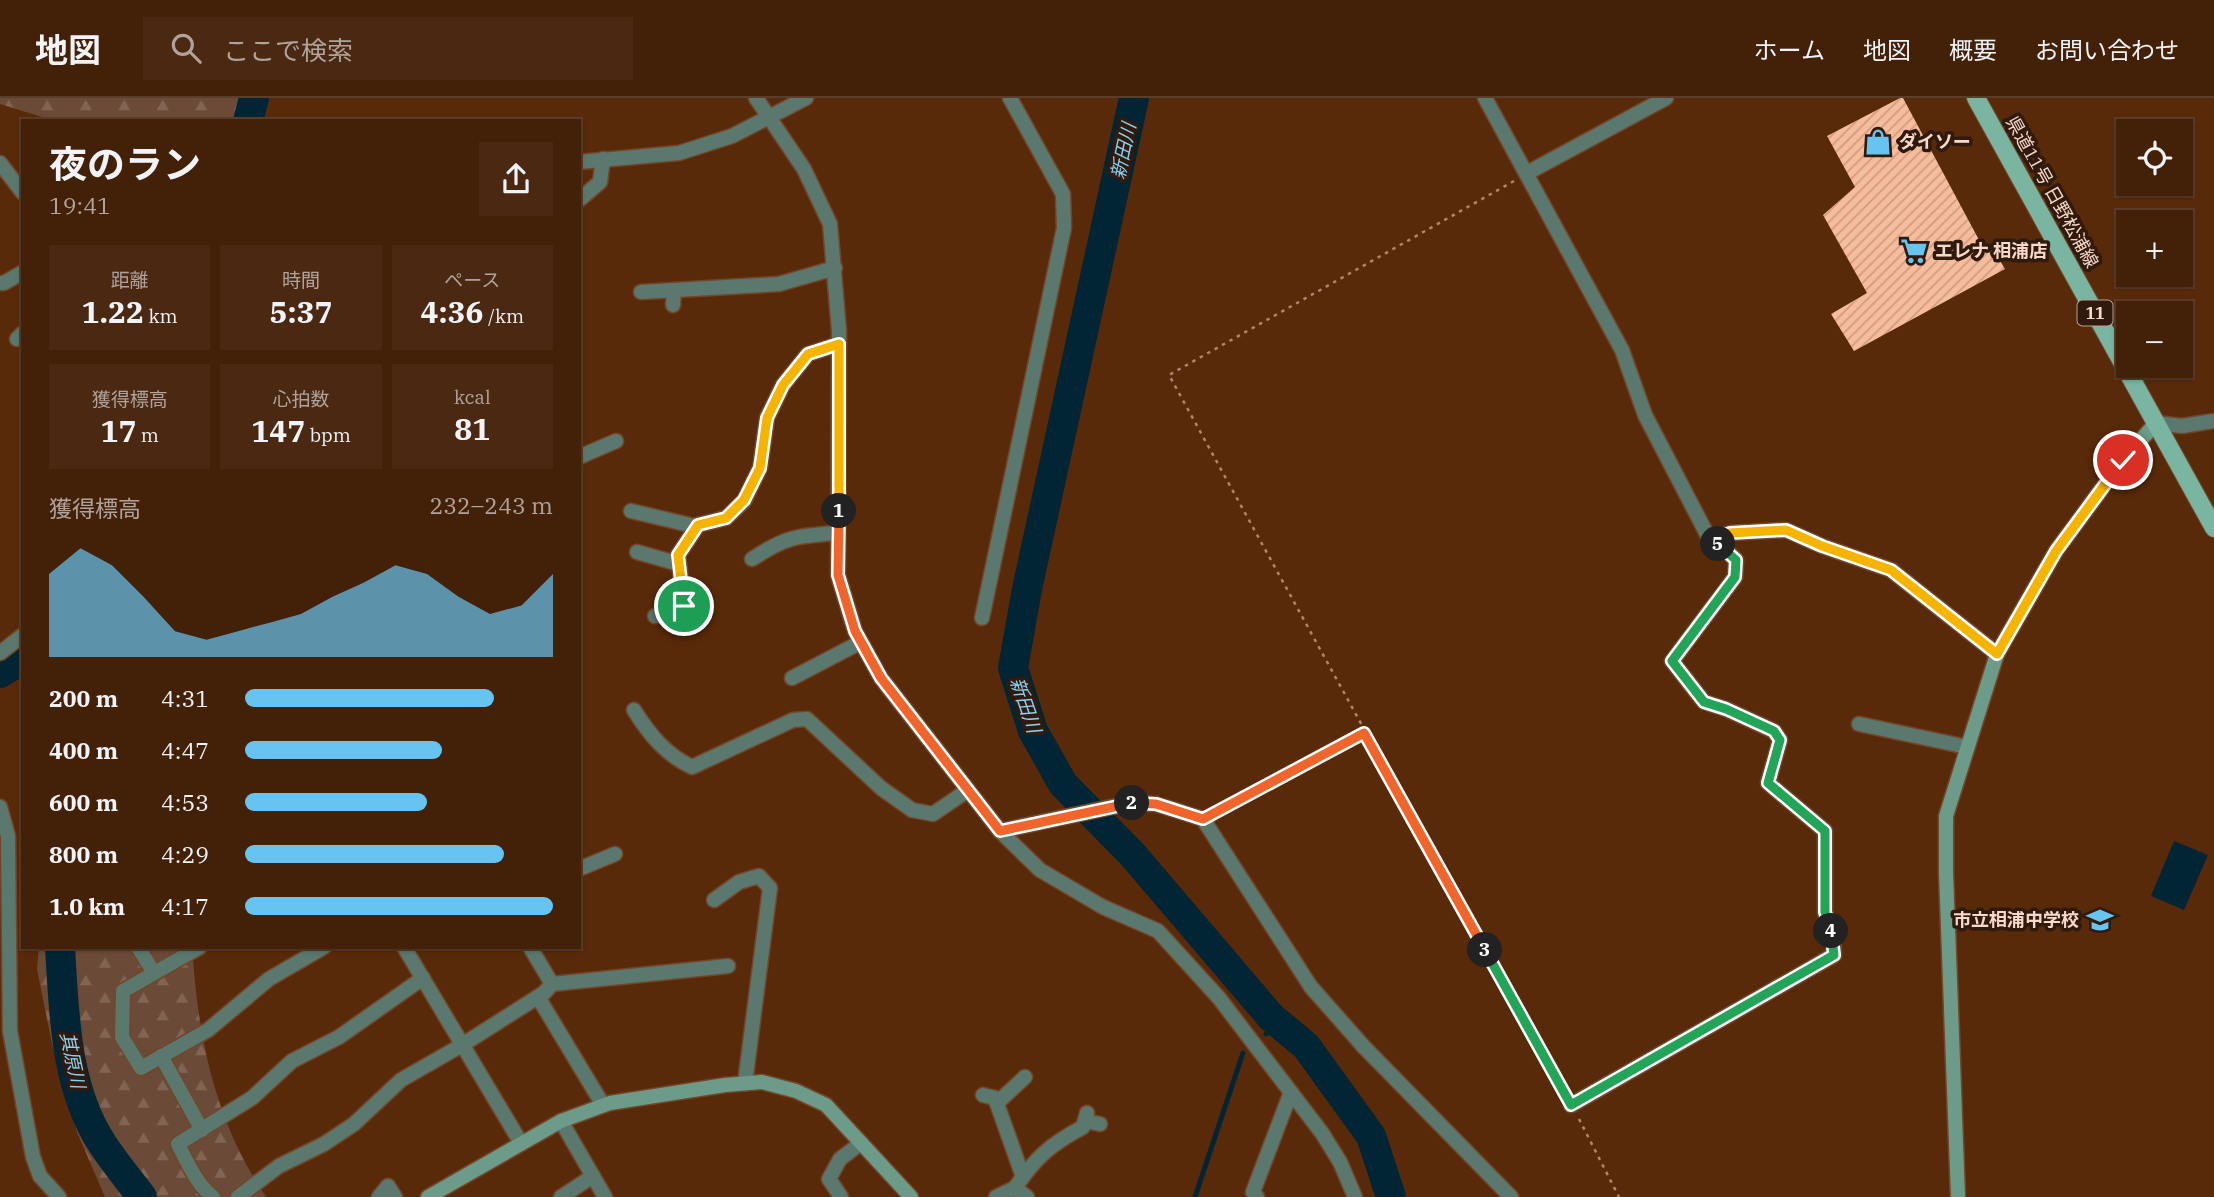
<!DOCTYPE html>
<html lang="ja">
<meta charset="utf-8">
<style>
:root{--surface:#432008;--page:#4a2812;--text:#f1f3f6;--muted:#afa39c;--line:#5b3e29;--accent:#67c4f0}
body{margin:0;font-family:"IBM Plex Serif","Noto Sans JP",serif;background:var(--page);color:var(--text);height:100vh;display:flex;flex-direction:column;font-size:26px;white-space:nowrap}
*{box-sizing:border-box;margin:0}
p{font-size:23px;color:var(--muted)}
.icon{flex:none;width:38px;height:38px;fill:none;stroke:currentColor;stroke-width:2;stroke-linecap:round;stroke-linejoin:round}
.map{position:relative;flex:1;overflow:hidden}
.panel{position:absolute;left:21px;top:21px;width:560px;height:830px;display:flex;flex-direction:column;background:var(--surface);border-radius:0px;box-shadow:0 2px 5px #0004,0 0 0 2px var(--line)}
.panel>*{flex:none}
.controls{position:absolute;left:2116px;top:21px;display:grid;gap:14px}
.controls a{display:grid;place-items:center;width:77px;height:77px;border-radius:0px;background:var(--surface);box-shadow:0 2px 5px #0004,0 0 0 2px var(--line);font-size:35px}
.pin{position:absolute;display:grid;place-items:center;width:60px;height:60px;color:#fff;margin:-30px;border:4px solid #fff;border-radius:50%;box-shadow:0 2px 7px #0007}
.km{position:absolute;width:35px;height:35px;margin:-18px;border-radius:50%;background:#222;color:#fff;font-size:19px;line-height:35px;text-align:center}
.round{display:grid;place-items:center;flex:none;width:74px;height:74px;border-radius:0px;background:var(--page)}
.headline{display:flex;align-items:center;justify-content:space-between;height:119px;padding:0 28px}
h1{font-size:38px;font-weight:700;line-height:52px}
.metrics{display:grid;grid-template-columns:repeat(3,1fr);gap:10px;height:119px;padding:7px 28px}
.metrics div{display:grid;align-content:center;border-radius:0px;background:var(--page);text-align:center}
.metrics b{font-size:30px;font-weight:700}
.metrics small{font-size:19px;font-weight:400}
.metrics p{font-size:19px}
.chart{height:196px;padding:14px 28px}
.chart p{display:flex;justify-content:space-between}
.chart svg{width:100%;height:126px;margin-top:7px;fill:var(--accent);opacity:.7}
ul{padding:0 28px;list-style:none;font-size:23px}
li{display:grid;grid-template-columns:112px 84px 1fr;align-items:center;height:52px}
li i{height:18px;border-radius:9px;background:var(--accent)}
header{display:flex;align-items:center;gap:42px;box-sizing:border-box;height:98px;padding:0 35px;background:var(--surface);border-bottom:2px solid var(--line)}
header strong{font-size:33px}
nav{display:flex;gap:38px;margin-inline-start:auto;font-size:24px}
.search{width:490px;height:63px;background:var(--page);display:flex;align-items:center;gap:18px;box-sizing:border-box;padding:0 24px;border-radius:0px;color:var(--muted);font-size:26px}
.map>svg:first-child{display:block}
</style>
<header>
<strong>地図</strong>
<div class="search"><svg class="icon" aria-label="search" viewBox="0 0 24 24"><circle cx="10" cy="10" r="6"/><path d="M15 15l6 6"/></svg>ここで検索</div>
<nav><a>ホーム</a><a>地図</a><a>概要</a><a>お問い合わせ</a></nav>
</header>
<div class="map">
<svg width="2214" height="1099" viewBox="0 0 2214 1099">
<defs>
<pattern id="forest-firs" width="22" height="20" patternUnits="userSpaceOnUse" patternTransform="scale(1.75)"><rect width="22" height="20" fill="#6b4b38"/><path d="M5 1l3.5 6h-7zM16 11l3.5 6h-7z" fill="#816453"/></pattern>
<pattern id="building-hatch" width="6" height="6" patternUnits="userSpaceOnUse" patternTransform="scale(1.75)"><rect width="6" height="6" fill="#f7bc9b"/><path d="M-1 1l2-2M0 6l6-6M5 7l2-2" fill="none" stroke="#cc9d83"/></pattern>
</defs>
<rect width="100%" height="100%" fill="#592a0a"/>
<g fill="url(#forest-firs)">
<path d="M0,0H241L258,12L264,23H55L0,6Z"/>
<path d="M39,849H192C198,939 214,1022 266,1099H105L77,1034L52,946L37,871Z"/>
</g>
<path fill="#012535" d="M2174,743L2208,757L2184,812L2151,798Z"/>
<g fill="none" stroke-linecap="round" stroke-linejoin="round">
<g stroke="#012535" stroke-width="5">
<path d="M1266,936L1278,925"/>
<path d="M1195,1099L1243,955"/>
</g>
<g stroke="#012535" stroke-width="30">
<path d="M1134,0L1027,491L1013,570L1033,633L1063,686L1132,756L1271,919L1306,948L1371,1038L1391,1099"/>
<path d="M248,23L254,0"/>
<path d="M0,575L23,561"/>
<path d="M60,849C64,915 65,990 103,1047C115,1065 129,1082 142,1099"/>
</g>
</g>
<path fill="url(#building-hatch)" d="M1900,0H1903L1986,155L1993,151L2005,171L1854,253L1831,216L1867,195L1823,117L1855,89L1827,38Z"/>
<g fill="none" stroke-linecap="round" stroke-linejoin="round">
<g stroke="#724629" stroke-width="17">
<g id="street">
<path d="M756,0L804,71L830,126L839,233L838,477L855,533L881,580L1000,733L1040,772L1103,809L1158,833L1219,900L1322,1035L1340,1064L1355,1099"/>
<path d="M1485,0L1622,252L1645,317L1710,442L1724,450L1736,462L1735,479L1672,563L1704,604L1726,611L1774,633L1780,642L1768,685L1825,733V814L1833,840L1834,857L1571,1007"/>
<path d="M579,64L679,55L732,38L806,0"/>
<path d="M0,65L23,95"/>
<path d="M1527,75L1666,0"/>
<path d="M579,102L600,84L603,61"/>
<path d="M0,185H4L23,174"/>
<path d="M641,194L779,186L835,170"/>
<path d="M673,207L674,192"/>
<path d="M17,241L23,235"/>
<path d="M2156,325L2182,328L2214,323"/>
<path d="M579,359L616,343"/>
<path d="M631,413L694,428L726,420L744,403L760,370L767,320L783,287L808,256L839,246"/>
<path d="M1710,442L1730,435L1786,432L1822,448L1891,472L1997,556"/>
<path d="M637,454L679,466"/>
<path d="M752,461C787,438 797,438 838,435"/>
<path d="M655,518L684,507L678,457L698,427"/>
<path d="M982,520L1064,130L1063,96L1010,0"/>
<path d="M0,555L23,537"/>
<path d="M792,580L861,544"/>
<path d="M634,612C649,636 666,657 692,669L793,622L807,621L881,690L912,712L933,716L968,692"/>
<path d="M1859,626L1967,649"/>
<path d="M0,709L8,738L10,933L33,1059L40,1078L59,1099"/>
<path d="M1000,733L1130,705L1156,706L1203,721L1311,889L1364,949L1511,1099"/>
<path d="M579,771L615,756"/>
<path d="M714,802L739,784L759,778L770,790L745,985"/>
<path d="M138,849L154,875"/>
<path d="M200,849L123,893L122,939L141,970L208,932L269,881L324,849"/>
<path d="M404,849L521,1045"/>
<path d="M552,886L728,868"/>
<path d="M538,899L603,1007"/>
<path d="M161,958L202,1032"/>
<path d="M983,997L995,1000L1023,1079"/>
<path d="M997,1005L1025,979"/>
<path d="M561,1023L605,1099"/>
<path d="M1085,1023L1100,1026"/>
<path d="M1015,1090C1035,1060 1051,1046 1083,1029L1087,1015"/>
<path d="M213,1099C197,1087 187,1064 178,1046L252,1000L292,963L339,939L423,880"/>
<path d="M238,1099L279,1068L324,1046L354,1026L401,982L462,947L544,895L552,886L530,849"/>
<path d="M379,1099L388,1088L395,1099"/>
<path d="M561,1099L593,1078"/>
<path d="M841,1099L829,1081L840,1061L861,1045"/>
<path d="M996,1099L1015,1090L1027,1099"/>
<path d="M1257,1099L1253,1094L1291,994"/>
</g>
</g>
<g stroke="#724629" stroke-width="17">
<g id="secondary">
<path d="M428,1099L561,1023L610,1005L725,987L762,984L796,993L826,1007L911,1099"/>
<path d="M1958,1099L1946,775V718L1997,556L2056,453L2123,362L2156,325"/>
</g>
</g>
<g stroke="#724629" stroke-width="20">
<path id="primary" d="M1976,0L2214,430"/>
</g>
<g stroke="#ad866f" stroke-width="2.5" stroke-dasharray="3.5 5" stroke-linecap="butt">
<path d="M1514,83L1169,277L1564,994"/>
<path d="M1216,714L1364,635"/>
<path d="M1579,1021L1619,1099"/>
</g>
<use href="#street" stroke="#5b786e" stroke-width="14"/>
<use href="#secondary" stroke="#6d9b8a" stroke-width="14"/>
<use href="#primary" stroke="#79b5a0" stroke-width="18"/>
</g>
<g fill="none" stroke-linecap="round" stroke-linejoin="round">
<g stroke="#fff" stroke-width="14">
<path id="split-1" d="M684,508L678,457L698,427L726,420L744,402L760,370L767,320L783,287L808,256L839,246V413"/>
</g>
<g stroke="#fff" stroke-width="14">
<path id="split-2" d="M839,413L838,477L855,533L881,580L1000,733L1132,705"/>
</g>
<g stroke="#fff" stroke-width="14">
<path id="split-3" d="M1132,705L1156,706L1203,721L1364,635L1485,852"/>
</g>
<g stroke="#fff" stroke-width="14">
<path id="split-4" d="M1485,852L1571,1007L1834,857L1831,833"/>
</g>
<g stroke="#fff" stroke-width="14">
<path id="split-5" d="M1718,446L1736,462L1735,479L1672,563L1704,604L1726,611L1774,633L1780,642L1768,685L1825,733V814L1831,833"/>
</g>
<g stroke="#fff" stroke-width="14">
<path id="split-6" d="M1718,446L1710,442L1730,435L1786,432L1822,448L1891,472L1997,556L2056,453L2123,362"/>
</g>
<use href="#split-1" stroke="#f5b400" stroke-width="9"/>
<use href="#split-2" stroke="#f0652b" stroke-width="9"/>
<use href="#split-3" stroke="#f0652b" stroke-width="9"/>
<use href="#split-4" stroke="#22a559" stroke-width="9"/>
<use href="#split-5" stroke="#22a559" stroke-width="9"/>
<use href="#split-6" stroke="#f5b400" stroke-width="9"/>
</g>
<defs>
<g id="shop-bare" transform="scale(2.1)"><path d="M-5-2.5h2.3a2.7 3.5 0 0 1 5.4 0H5L5.5 6h-11ZM-1.5-2.5h3a1.5 2.3 0 0 0-3 0Z" fill="#67c4f0" stroke="#301a0e" stroke-width="2.5" paint-order="stroke"/></g>
<g id="supermarket-bare" transform="scale(2.1)"><path d="M-6-5.5h2.5l.6 2H6L4.5 2H-2.5L-4.4-4H-6ZM-1.5 3.2a1.3 1.3 0 1 0 .1 0ZM3 3.2a1.3 1.3 0 1 0 .1 0Z" fill="#67c4f0" stroke="#301a0e" stroke-width="2.5" paint-order="stroke"/></g>
<g id="school-bare" transform="scale(2.1)"><path d="M0-5L7-2L0 1L-7-2ZM-4 1L0 2.5L4 1V4Q0 6-4 4Z" fill="#67c4f0" stroke="#301a0e" stroke-width="2.5" paint-order="stroke"/></g>
</defs>
<g fill-rule="evenodd">
<use href="#shop-bare" x="1878" y="44"/>
<use href="#supermarket-bare" x="1914" y="153"/>
<use href="#school-bare" x="2100" y="822"/>
</g>
<g text-anchor="middle" stroke-width="7" stroke-linejoin="round" paint-order="stroke">
<rect fill="#301a0e" stroke="#bca091" stroke-width="2" x="2077.5" y="202.5" width="35" height="25" rx="5"/>
<g font-size="16" font-weight="bold" fill="#f8d9c9">
<text x="2095" y="221">11</text>
</g>
<g font-size="18" font-weight="bold" fill="#f8d9c9" stroke="#301a0e" text-anchor="start">
<text x="1899" y="50">ダイソー</text>
<text x="1935" y="159">エレナ 相浦店</text>
<text x="2079" y="828" text-anchor="end">市立相浦中学校</text>
</g>
<g font-size="18" fill="#f8d9c9" stroke="#301a0e">
<text transform="translate(2052 94) rotate(61)" y="6">県道11号 日野松浦線</text>
</g>
<g font-size="19" font-style="italic" fill="#87d1f5" stroke="#301a0e">
<text transform="translate(1123 53) rotate(-78)" y="7">新田川</text>
<text transform="translate(1026 607) rotate(71)" y="7">新田川</text>
<text transform="translate(73 962) rotate(78)" y="7">其原川</text>
</g>
</g>
</svg>
<div class="controls">
<a><svg class="icon" aria-label="locate" viewBox="0 0 24 24"><circle cx="12" cy="12" r="6"/><path d="M12 2v4M12 18v4M2 12h4M18 12h4"/></svg></a>
<a>+</a>
<a>−</a>
</div>
<div class="pin" style="left:684px;top:508px;background:#1e9e55"><svg class="icon" aria-label="arrive" viewBox="0 0 24 24"><path d="M6 21V4h12l-3 4 3 4H6"/></svg></div>
<div class="pin" style="left:2123px;top:362px;background:#d93025"><svg class="icon" aria-label="check" viewBox="0 0 24 24"><path d="M5 12l5 5 9-10"/></svg></div>
<b class="km" style="left:839px;top:413px">1</b>
<b class="km" style="left:1132px;top:705px">2</b>
<b class="km" style="left:1485px;top:852px">3</b>
<b class="km" style="left:1831px;top:833px">4</b>
<b class="km" style="left:1718px;top:446px">5</b>
<section class="panel">
<div class="headline"><div><h1>夜のラン</h1><p>19:41</p></div><a class="round"><svg class="icon" aria-label="share" viewBox="0 0 24 24"><path d="M12 15V3M7 8l5-5 5 5M5 13v7h14v-7"/></svg></a></div>
<div class="metrics">
<div><p>距離</p><b>1.22<small> km</small></b></div>
<div><p>時間</p><b>5:37</b></div>
<div><p>ペース</p><b>4:36<small> /km</small></b></div>
</div>
<div class="metrics">
<div><p>獲得標高</p><b>17<small> m</small></b></div>
<div><p>心拍数</p><b>147<small> bpm</small></b></div>
<div><p>kcal</p><b>81</b></div>
</div>
<div class="chart"><p><span>獲得標高</span>232–243 m</p>
<svg viewBox="0 0 160 44" preserveAspectRatio="none"><path d="M0 44V15L10 6L20 12L30 23L40 35L50 38L60 35L70 32L80 29L90 23L100 18L110 12L120 15L130 23L140 29L150 26L160 15V44z"/></svg>
</div>
<ul>
<li><b>200 m</b>4:31<i style="width:81%"></i></li>
<li><b>400 m</b>4:47<i style="width:64%"></i></li>
<li><b>600 m</b>4:53<i style="width:59%"></i></li>
<li><b>800 m</b>4:29<i style="width:84%"></i></li>
<li><b>1.0 km</b>4:17<i style="width:100%"></i></li>
</ul>
</section>
</div>
